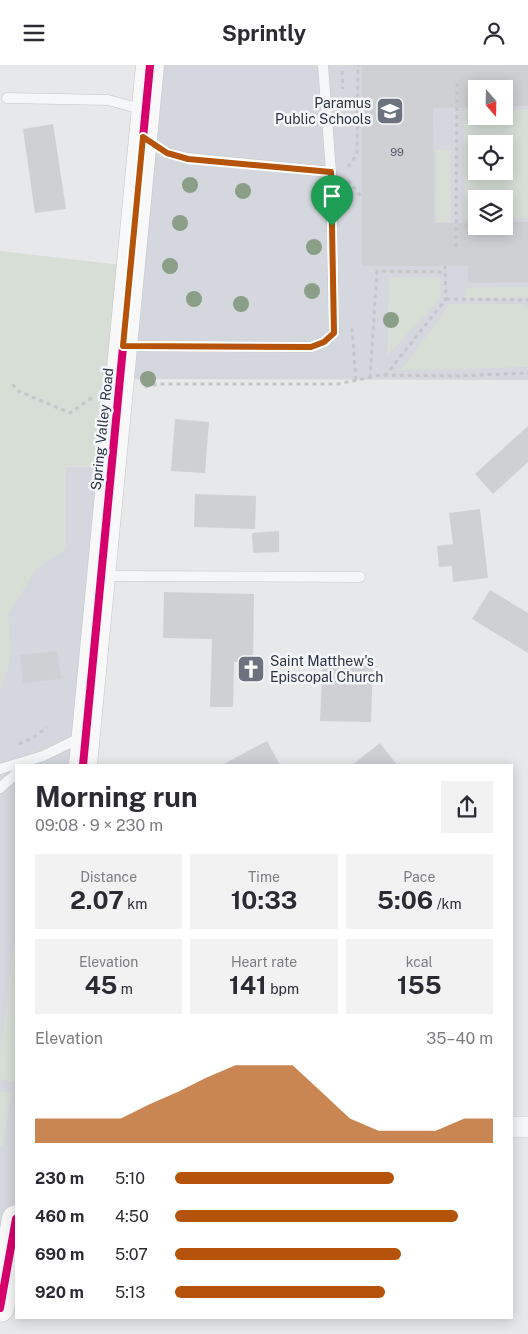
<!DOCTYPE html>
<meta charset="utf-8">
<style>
:root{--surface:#fff;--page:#f2f2f3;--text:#2b2b33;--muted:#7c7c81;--accent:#b45309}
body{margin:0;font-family:"Public Sans",sans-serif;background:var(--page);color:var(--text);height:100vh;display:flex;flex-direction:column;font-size:19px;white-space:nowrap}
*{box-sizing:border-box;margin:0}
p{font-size:16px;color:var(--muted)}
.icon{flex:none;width:28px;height:28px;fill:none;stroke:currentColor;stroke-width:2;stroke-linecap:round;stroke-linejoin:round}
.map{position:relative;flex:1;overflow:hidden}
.side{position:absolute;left:15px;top:699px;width:498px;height:555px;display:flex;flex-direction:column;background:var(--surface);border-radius:0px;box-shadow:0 2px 12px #0003}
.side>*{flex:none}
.needle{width:32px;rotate:160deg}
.fabs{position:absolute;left:468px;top:15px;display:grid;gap:10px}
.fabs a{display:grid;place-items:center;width:45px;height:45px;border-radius:0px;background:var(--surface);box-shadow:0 2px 12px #0003;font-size:25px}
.pin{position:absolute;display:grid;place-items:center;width:42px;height:42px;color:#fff;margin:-51px -21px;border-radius:50% 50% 50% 0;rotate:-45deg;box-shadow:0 0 5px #0007}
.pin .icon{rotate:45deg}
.round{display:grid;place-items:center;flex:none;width:52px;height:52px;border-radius:0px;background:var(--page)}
.head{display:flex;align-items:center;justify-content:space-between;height:85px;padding:0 20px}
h1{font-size:28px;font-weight:700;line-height:38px}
.stats{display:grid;grid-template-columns:repeat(3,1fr);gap:8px;height:85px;padding:5px 20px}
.stats div{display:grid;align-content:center;border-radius:0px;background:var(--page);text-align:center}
.stats b{font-size:25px;font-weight:700}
.stats small{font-size:14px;font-weight:400}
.stats p{font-size:14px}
.chart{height:140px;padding:10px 20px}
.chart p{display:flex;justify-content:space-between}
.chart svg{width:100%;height:90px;margin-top:5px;fill:var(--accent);opacity:.7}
ul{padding:0 20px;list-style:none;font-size:16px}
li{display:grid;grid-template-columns:80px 60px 1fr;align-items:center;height:38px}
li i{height:12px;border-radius:6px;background:var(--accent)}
header{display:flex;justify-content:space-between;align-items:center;height:65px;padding:0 20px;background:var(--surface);font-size:22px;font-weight:700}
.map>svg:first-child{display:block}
</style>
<header><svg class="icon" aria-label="menu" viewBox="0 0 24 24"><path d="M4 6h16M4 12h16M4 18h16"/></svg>Sprintly<svg class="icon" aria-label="person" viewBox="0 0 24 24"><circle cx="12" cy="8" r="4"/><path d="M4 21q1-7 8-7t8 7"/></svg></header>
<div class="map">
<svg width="528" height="1269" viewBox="0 0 528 1269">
<rect width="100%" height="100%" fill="#e6e8ea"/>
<g fill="#d4d7dd" fill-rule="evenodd">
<path d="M150,0H528V315L120,314ZM476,24H504V51H476ZM476,79H504V106H476ZM476,134H504V161H476Z"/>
<path d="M0,401L111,402L83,700H16V1154L0,1243Z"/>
</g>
<g fill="#d6ded6" fill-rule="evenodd">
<path d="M476,44V51H504V44H528V153H504V134H476V154H465L463,44ZM496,77H503L508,86V90L504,92V106H476V79Z"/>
<rect x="436" y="85" width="15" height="72"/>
<path d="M0,186L130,201L111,402L66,401V484L36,504L8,550L11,582L8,603L0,628V532L2,536L0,530Z"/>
<path d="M389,212L441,213L440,234L387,291Z"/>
<path d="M528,222V232L466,233V223Z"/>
<path d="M450,239H523L528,244V302L401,305Z"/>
<path d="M16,862V1009L15,1017L0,1014V988Z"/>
<path d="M0,1026L11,1028L3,1082L0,1081Z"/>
</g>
<g fill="#ced0d3">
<path d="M362,0H528V41H504V24H476V42L433,43L434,158H476V161H504V157H528V217L468,218V201H362Z"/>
<path d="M53,59L66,144L35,148L23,64Z"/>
<path d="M175,354L209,357L205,408L171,406Z"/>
<path d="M528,361V397L493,429L475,409Z"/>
<path d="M195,429L256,431L255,464L194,462Z"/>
<path d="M480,444L488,513L453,517L452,501L439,502L437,481L453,479L449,448Z"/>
<path d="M279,466V487L253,488L252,468Z"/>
<path d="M490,525L528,548V588L472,554Z"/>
<path d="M164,527L254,529L253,598L234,597L233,642H210L212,574L163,573Z"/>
<path d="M57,586L61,614L23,618L20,590Z"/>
<path d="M323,591L373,593L371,657L320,656Z"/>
<path d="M267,676L280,700H222Z"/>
<path d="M380,678L397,700H352Z"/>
</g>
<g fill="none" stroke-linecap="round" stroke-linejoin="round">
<g stroke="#c4c6c8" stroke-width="11">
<g id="lane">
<path d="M7,33L108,35L145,45"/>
<path d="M145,73L167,88L188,93L331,107"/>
<path d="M124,281L311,282L324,277L334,268L331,107L323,0"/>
<path d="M102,511L360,512"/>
<path d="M0,704L43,691L82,672"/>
<path d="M0,723L16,709"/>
</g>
</g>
<g stroke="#c4c6c8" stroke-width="22">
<path id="street" d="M511,1062H528"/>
</g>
<g stroke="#c4c6c8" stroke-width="29">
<g id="secondary">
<path d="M83,700L150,0"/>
<path d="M0,1243L16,1154"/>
</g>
</g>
<g stroke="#c5c6ca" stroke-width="3" stroke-dasharray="4 4" stroke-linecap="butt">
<path d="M342,6L343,24"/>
<path d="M348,102L357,89L358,0"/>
<path d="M348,115L362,132"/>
<path d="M456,182L457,14"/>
<path d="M446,234L528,235"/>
<path d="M352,263L356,316"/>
<path d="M385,311L446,234L445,201"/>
<path d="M370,313L377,206L446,207"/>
<path d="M13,319L16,325L70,348L93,332"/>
<path d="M145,322L158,319H338L381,310L458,311L528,308"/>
<path d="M19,679L33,673L47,662"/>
</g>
<use href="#lane" stroke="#f5f6f7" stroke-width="10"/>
<use href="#street" stroke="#f5f6f7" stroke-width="21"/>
<use href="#secondary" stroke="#f8f8f8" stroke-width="28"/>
<g stroke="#f4f6f9" stroke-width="11">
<g id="cycleway">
<path d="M83,700L150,0"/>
<path d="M0,1243L16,1154"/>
</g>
</g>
<use href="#cycleway" stroke="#d6006c" stroke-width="8"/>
</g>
<g fill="#8a9e88">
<circle cx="190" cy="120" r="8"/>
<circle cx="243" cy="126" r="8"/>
<circle cx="180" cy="158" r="8"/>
<circle cx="314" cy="182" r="8"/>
<circle cx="170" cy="201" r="8"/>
<circle cx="312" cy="226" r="8"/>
<circle cx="194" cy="234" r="8"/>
<circle cx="241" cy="239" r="8"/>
<circle cx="391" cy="255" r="8"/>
<circle cx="148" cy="314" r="8"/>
</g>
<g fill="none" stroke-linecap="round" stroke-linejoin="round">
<g stroke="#fff" stroke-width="10">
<path id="route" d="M143,72L167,88L188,94L331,107L334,268L324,277L311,282L123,281Z"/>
</g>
<use href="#route" stroke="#b45309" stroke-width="6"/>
</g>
<defs>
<g id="school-square" transform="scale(1.4375)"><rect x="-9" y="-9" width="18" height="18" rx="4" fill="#6c737f" stroke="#f4f6f9"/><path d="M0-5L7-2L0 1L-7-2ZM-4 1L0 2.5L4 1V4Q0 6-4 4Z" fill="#fff"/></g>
<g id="church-square" transform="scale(1.4375)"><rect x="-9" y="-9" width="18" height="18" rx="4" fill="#6c737f" stroke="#f4f6f9"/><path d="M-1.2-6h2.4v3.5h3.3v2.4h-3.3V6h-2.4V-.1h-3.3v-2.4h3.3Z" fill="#fff"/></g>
</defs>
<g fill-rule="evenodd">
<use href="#school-square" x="390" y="46"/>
<use href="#church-square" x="251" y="604"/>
</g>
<g text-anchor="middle" stroke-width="5" stroke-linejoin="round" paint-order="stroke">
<g font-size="11" fill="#545c69">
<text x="397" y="91">99</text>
</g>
<g font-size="14" fill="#2b3445" stroke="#f4f6f9" text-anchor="end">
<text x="371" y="43">Paramus<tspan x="371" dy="16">Public Schools</tspan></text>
<text x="270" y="601" text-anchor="start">Saint Matthew's<tspan x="270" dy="16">Episcopal Church</tspan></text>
</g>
<g font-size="14" fill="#2b3445" stroke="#f4f6f9">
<text transform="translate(102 364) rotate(-84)" y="5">Spring Valley Road</text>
</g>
</g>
</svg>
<div class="fabs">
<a><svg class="needle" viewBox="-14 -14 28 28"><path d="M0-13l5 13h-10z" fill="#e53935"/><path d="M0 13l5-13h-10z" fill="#7c7c81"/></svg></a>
<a><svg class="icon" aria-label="locate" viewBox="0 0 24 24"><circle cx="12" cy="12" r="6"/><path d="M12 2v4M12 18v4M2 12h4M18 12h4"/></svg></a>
<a><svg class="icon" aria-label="layers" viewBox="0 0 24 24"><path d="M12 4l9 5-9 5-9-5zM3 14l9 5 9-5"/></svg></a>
</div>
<div class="pin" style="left:332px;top:161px;background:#1e9e55"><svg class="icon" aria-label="arrive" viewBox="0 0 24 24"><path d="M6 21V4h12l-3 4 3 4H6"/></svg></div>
<section class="side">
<div class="head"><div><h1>Morning run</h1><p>09:08 · 9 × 230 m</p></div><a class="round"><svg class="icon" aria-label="share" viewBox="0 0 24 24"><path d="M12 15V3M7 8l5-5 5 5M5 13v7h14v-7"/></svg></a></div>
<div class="stats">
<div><p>Distance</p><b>2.07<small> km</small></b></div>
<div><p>Time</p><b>10:33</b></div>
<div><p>Pace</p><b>5:06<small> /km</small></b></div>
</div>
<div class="stats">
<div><p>Elevation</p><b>45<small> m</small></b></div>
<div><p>Heart rate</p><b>141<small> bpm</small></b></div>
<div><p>kcal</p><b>155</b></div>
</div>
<div class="chart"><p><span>Elevation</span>35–40 m</p>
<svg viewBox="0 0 160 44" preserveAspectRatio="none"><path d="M0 44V32L10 32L20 32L30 32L40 25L50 19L60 12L70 6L80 6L90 6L100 19L110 32L120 38L130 38L140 38L150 32L160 32V44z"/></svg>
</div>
<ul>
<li><b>230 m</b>5:10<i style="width:69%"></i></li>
<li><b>460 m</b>4:50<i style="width:89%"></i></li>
<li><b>690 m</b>5:07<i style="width:71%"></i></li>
<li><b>920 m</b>5:13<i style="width:66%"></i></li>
</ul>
</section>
</div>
